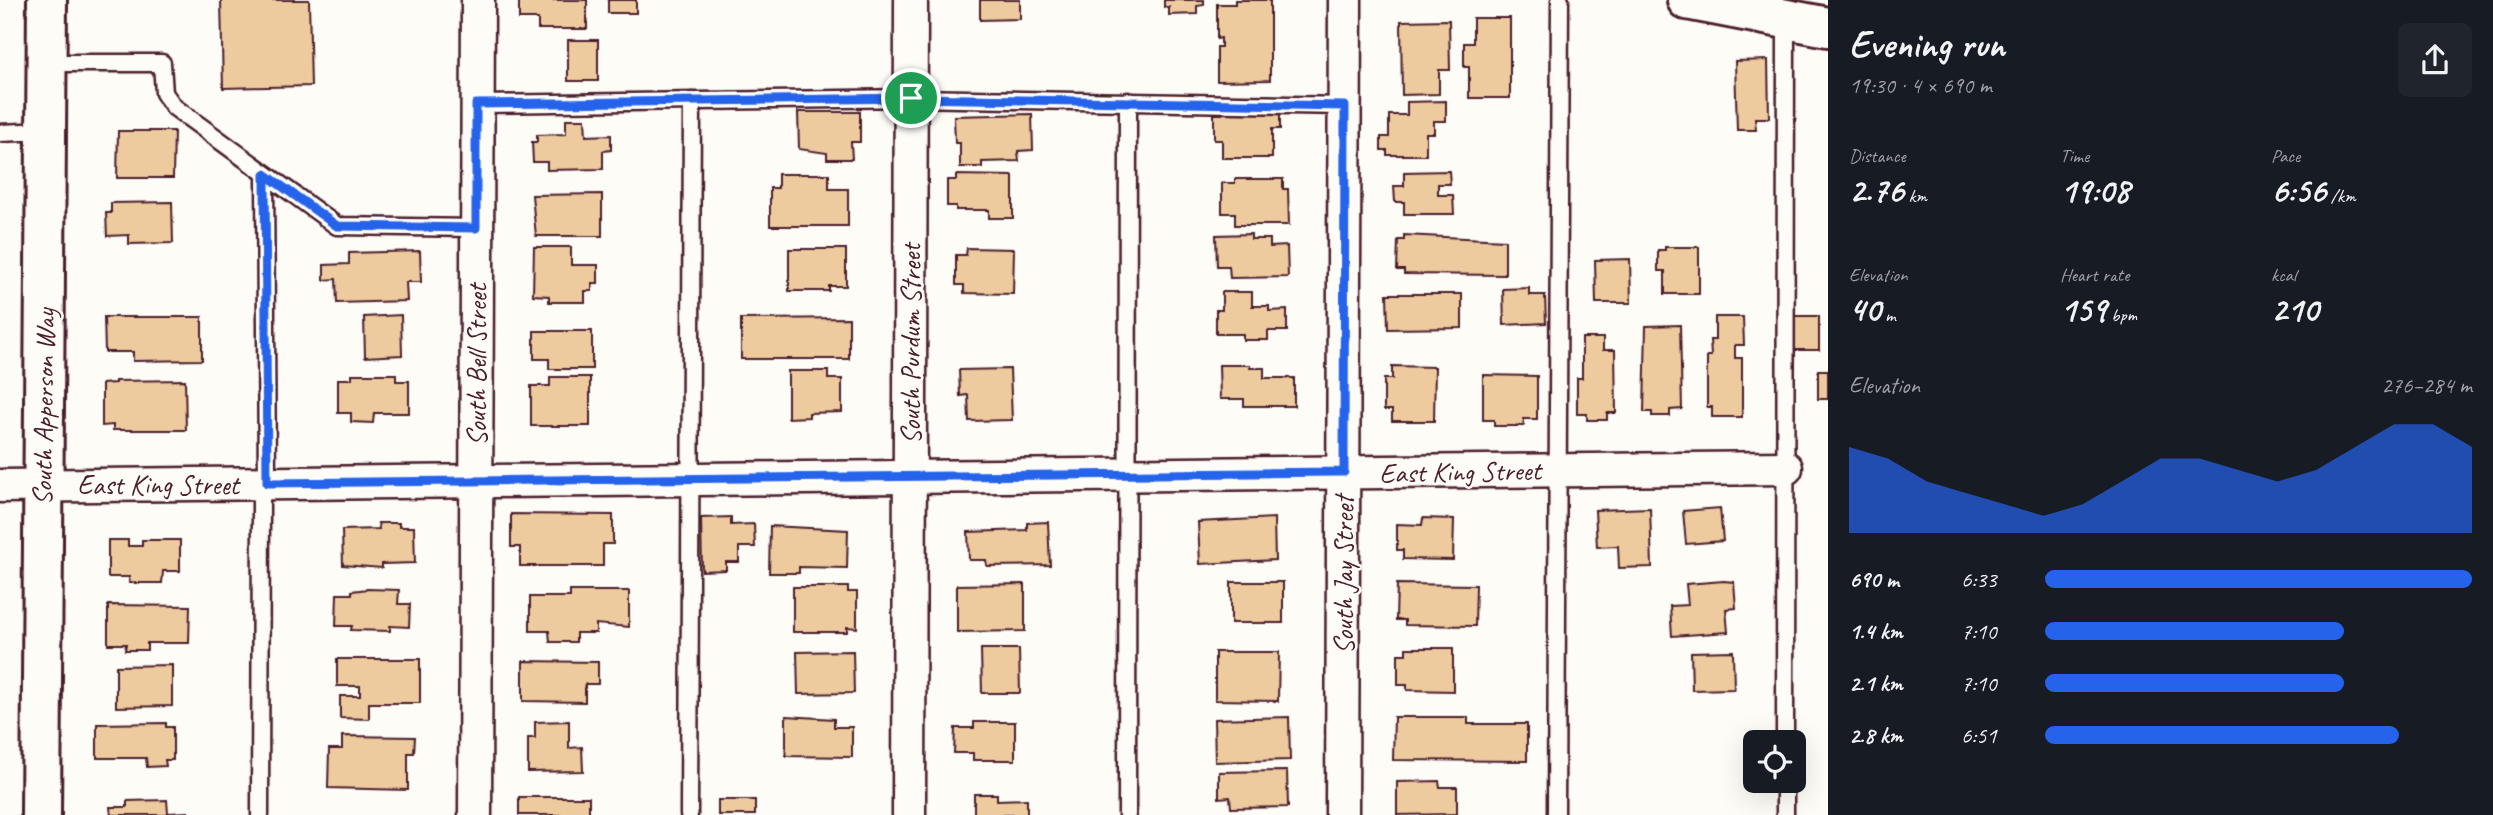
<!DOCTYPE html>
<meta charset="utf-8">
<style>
:root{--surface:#171b24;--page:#20242c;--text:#f1f3f6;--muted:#9ea1a6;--accent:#2563eb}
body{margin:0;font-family:Caveat,sans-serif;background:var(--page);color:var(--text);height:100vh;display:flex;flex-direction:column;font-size:26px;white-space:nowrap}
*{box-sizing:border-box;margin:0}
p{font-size:23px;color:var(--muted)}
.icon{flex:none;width:38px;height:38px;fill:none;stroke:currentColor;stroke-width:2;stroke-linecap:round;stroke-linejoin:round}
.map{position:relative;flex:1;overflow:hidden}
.details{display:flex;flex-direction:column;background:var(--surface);width:665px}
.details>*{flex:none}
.fabs{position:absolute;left:1743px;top:730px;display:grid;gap:14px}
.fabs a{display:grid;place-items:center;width:63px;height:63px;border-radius:10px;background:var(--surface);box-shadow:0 7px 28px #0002;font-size:35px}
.pin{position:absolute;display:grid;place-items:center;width:60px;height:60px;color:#fff;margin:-30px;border:4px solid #fff;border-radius:50%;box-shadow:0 2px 7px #0007}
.round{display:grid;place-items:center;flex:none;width:74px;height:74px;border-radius:10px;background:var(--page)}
.head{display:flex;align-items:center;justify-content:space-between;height:119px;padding:0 21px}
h1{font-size:38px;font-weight:700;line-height:52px}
.stats{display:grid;grid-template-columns:repeat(3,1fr);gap:10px;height:119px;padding:7px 21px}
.stats div{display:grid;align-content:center}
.stats b{font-size:35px;font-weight:700}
.stats small{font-size:19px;font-weight:400}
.stats p{font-size:19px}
.chart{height:196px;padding:14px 21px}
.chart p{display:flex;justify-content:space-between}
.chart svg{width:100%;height:126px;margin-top:7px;fill:var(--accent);opacity:.7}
ul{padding:0 21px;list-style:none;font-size:23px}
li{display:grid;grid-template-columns:112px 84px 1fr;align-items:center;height:52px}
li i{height:18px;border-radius:9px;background:var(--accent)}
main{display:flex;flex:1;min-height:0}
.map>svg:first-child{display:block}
</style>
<main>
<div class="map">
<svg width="1828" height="815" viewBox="0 0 1828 815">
<rect width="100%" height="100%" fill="#fdfcf7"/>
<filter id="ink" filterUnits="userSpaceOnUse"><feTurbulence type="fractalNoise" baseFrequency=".0143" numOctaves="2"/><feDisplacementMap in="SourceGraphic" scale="14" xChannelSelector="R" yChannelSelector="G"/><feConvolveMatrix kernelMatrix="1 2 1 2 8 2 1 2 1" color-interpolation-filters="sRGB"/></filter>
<g filter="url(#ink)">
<g fill="#eeca9f" stroke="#4a1f2b" stroke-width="2">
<path d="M221,0H309L311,86L223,88Z"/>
<path d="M519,0H587V29H538V19H519Z"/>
<rect x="608" y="0" width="28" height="13"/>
<path d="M980,0H1020V19L980,20Z"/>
<path d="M1164,0H1204V5L1197,6V14L1169,15V7H1164Z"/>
<path d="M1235,0H1270V80L1217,81V47H1221V38L1217,39V4H1235Z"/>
<path d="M1473,18H1510V98H1469V67H1464V43H1473Z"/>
<path d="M1449,20L1450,70H1439V94L1402,95L1401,21Z"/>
<rect x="568" y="40" width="30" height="41"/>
<path d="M1768,60L1769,118H1755L1756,130H1737L1735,61Z"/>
<path d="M1446,101V121H1434V133H1426V155H1387V150H1381V137H1389V115H1407V102Z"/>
<path d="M1222,107H1280V129H1272V158H1222V140H1214V114H1222Z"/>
<path d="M798,112H860V142H851L852,159H827V153L799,149Z"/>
<path d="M1032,114L1033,150L1018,151L1019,161L982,162V167H960V143H955L954,116Z"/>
<path d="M566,119H585L586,136L611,135V150L603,151V169L547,170V162H533L532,142H537V135L566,134Z"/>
<path d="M118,131H174L173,178H117Z"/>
<path d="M1449,171L1450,184H1438V195H1453L1454,214H1404V202H1395L1394,186H1404V172Z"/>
<path d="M778,174H829V189H848V226H770V188H778Z"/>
<path d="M956,175L1013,176V218H989V210H956V206H947V180H956Z"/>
<path d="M1235,179H1283V189H1288L1289,225H1235V213H1222V183H1235Z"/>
<path d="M602,194V236H536L532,195Z"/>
<path d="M172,202L173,243L129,244V235L107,236L106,213H111V203Z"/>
<path d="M1251,234V239H1270V247L1287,246L1288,277L1230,278L1229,266H1217L1216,235Z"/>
<path d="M1404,235L1505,240V275L1404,274V270H1397L1398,240H1404Z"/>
<path d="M534,247H571V265H598V283H592V291H585V302H549V296L533,295Z"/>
<path d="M1665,247H1699V294H1665V271H1658V250H1665Z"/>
<path d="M967,248L1014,249L1013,294L964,293V285H956V255H966Z"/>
<path d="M789,249H846V286H829V291H789Z"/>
<path d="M420,251L421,282H406L407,301L337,303L336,279L324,280V265L349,264V253Z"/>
<path d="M1630,259L1631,303H1596L1595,260Z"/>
<path d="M1529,288V295H1545L1546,323L1504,325L1503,289Z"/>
<path d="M1222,292H1252V306H1269V311L1287,310V331H1268V340H1243V334H1216V310H1222Z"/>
<path d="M1387,294H1462V328L1388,329Z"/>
<path d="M401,315L402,355L365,357L364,317Z"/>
<rect x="1788" y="316" width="31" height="34"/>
<path d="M104,317H202V360L133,361V352H105Z"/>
<path d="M1715,317H1743L1744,345H1735V358H1742V417H1712V407H1707V356H1711L1710,340H1715Z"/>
<path d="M849,318V359H741V319Z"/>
<path d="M1680,325L1682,409L1670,410V416H1652V412H1644L1646,326Z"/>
<path d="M534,331H592V369H549V359H534Z"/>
<path d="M1582,338H1603V350H1615L1616,413H1607V420H1587V414H1577V378H1582Z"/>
<path d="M1219,365H1250V368H1264V378H1294V406H1244V399H1220Z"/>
<path d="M1392,366L1435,367L1434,421H1392V410H1384V379H1392Z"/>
<path d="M1010,369L1012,420L969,421L968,395L960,396L959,370Z"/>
<rect x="1818" y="370" width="10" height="29"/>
<path d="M788,371H828V379H842V412L809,413V417L788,418Z"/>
<path d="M352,374H396V381H409V413H374L373,423L351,422V413H338V379H352Z"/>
<path d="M1483,375L1537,376V419H1524V426H1494V420H1483Z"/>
<path d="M550,377H590V426H531V386H550Z"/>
<path d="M185,380L186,430H113V425L102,426V384L115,383V381Z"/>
<path d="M1650,508L1652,567L1619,568L1618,546L1597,547L1595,510Z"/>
<path d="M1720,508L1723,541L1686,544L1683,511Z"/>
<path d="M511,514L613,515V544H603V566H520V547H511Z"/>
<path d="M731,517V525L754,524L755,547H739V562H726V570L702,571L701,518Z"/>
<path d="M1274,518L1275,560L1200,564L1198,522Z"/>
<path d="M1423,518L1454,519L1453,560L1403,559V550H1397V524L1422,525Z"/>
<path d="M1048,522L1050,565L987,566L986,560H969L968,532L1027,530V523Z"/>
<path d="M378,523H399V527H414L415,563L382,564V568L343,565L342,530L379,529Z"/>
<path d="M770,526L848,530L847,568L799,567V573H769Z"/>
<path d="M108,540H128V546H142V540H180V571H163L162,583H129V577H108Z"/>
<path d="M1724,581L1734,582L1736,608L1726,609L1728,632L1672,636L1670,606L1688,605L1686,584Z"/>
<rect x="1231" y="582" width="52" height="41"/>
<path d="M1025,584V631L957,632V585Z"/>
<path d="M1397,584L1476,585L1475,626L1405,625V620H1396Z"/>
<path d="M793,587H848V592H857V628L847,627V632H793Z"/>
<path d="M368,589L399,590L398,604H410L409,627L390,626V631L351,630L352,626H336L337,594H352V591Z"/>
<path d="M570,591H629V627L596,624V633H576V642H550L549,631H530V597H570Z"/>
<path d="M108,605L190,606L189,643H147V650H125L126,644H108Z"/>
<path d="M1406,648H1453V691L1407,690V685H1398V654H1406Z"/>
<path d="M981,649H1019L1020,693H982Z"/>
<path d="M853,651L854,693L798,694L797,652Z"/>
<path d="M1733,651L1734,689L1692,690L1691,652Z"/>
<path d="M1215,652H1279L1278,701L1215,700Z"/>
<path d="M337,659H420V703H369V719L340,718V696H360V686H337Z"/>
<path d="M523,661L598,662V684H585V702L523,701Z"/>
<path d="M172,665V706L116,707V666Z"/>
<path d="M786,716L834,719V727H852V757L786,756Z"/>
<path d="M1289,717L1290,760L1215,762L1214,719Z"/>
<path d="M1394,717H1468V724H1527V761L1393,760Z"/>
<path d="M569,721V748L582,747L583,771L528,772V738H535V722Z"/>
<path d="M974,722H1015V760H973V753H954L955,728H974Z"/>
<path d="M166,723V727H173V760H165L166,766L147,767L146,758H97V724Z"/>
<path d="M342,736L415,737L414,753H408V790L328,788L329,749H342Z"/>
<path d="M1287,771L1288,807L1231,808L1230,797L1219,798V772Z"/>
<path d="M1439,781L1440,787H1457V814L1397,815V782Z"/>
<path d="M974,794H997V800L1027,799V815H974Z"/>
<rect x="519" y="797" width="70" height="18"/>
<path d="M167,800L168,813L188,812V815H111L110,807H127V801Z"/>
<rect x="718" y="800" width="37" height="15"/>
</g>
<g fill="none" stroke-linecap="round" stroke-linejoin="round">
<g stroke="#4a1f2b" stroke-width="21">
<g id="service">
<path d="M46,63H162L164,93L174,107L337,226L476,228"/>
<path d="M476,104L911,98L1344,106"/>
<path d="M0,133L46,131"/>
<path d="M1785,742L1786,19"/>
<path d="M260,815L261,499L267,483L265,174"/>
<path d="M689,815L692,101"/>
<path d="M1127,815L1128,101"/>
<path d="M1556,815L1560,0"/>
<path d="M1785,815V780"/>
</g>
</g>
<g stroke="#4a1f2b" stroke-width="37">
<g id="minor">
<path d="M0,486L1786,468"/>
<path d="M475,815L478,0"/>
<path d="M909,815L911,0"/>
<path d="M1342,815L1345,0"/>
</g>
</g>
<g stroke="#4a1f2b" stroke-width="44">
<path id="tertiary" d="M1687,0L1828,27"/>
</g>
<g stroke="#4a1f2b" stroke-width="44">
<path id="secondary" d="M41,815L47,0"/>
</g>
<use href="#service" stroke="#fdfcf7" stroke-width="16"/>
<use href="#minor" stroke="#fdfcf7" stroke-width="32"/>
<use href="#tertiary" stroke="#fdfcf7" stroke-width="38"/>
<use href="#secondary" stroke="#fdfcf7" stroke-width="38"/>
</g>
</g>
<g fill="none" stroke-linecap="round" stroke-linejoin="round" filter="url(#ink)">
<g stroke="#fff" stroke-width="14">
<path id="route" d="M911,98L1345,106L1344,472L267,483L265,174L337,226L476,228V104Z"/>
</g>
<use href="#route" stroke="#2563eb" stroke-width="9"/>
</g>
<g text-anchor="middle" stroke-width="5" stroke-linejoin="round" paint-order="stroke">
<g font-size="28" fill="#4a1f2b" stroke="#fdfcf7">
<text transform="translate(910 344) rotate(-90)" y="10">South Purdum Street</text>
<text transform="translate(476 365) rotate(-90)" y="10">South Bell Street</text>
<text transform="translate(43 407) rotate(-89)" y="10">South Apperson Way</text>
<text transform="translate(1460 471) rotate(-1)" y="10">East King Street</text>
<text x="158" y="494">East King Street</text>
<text transform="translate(1343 575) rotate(-90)" y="10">South Jay Street</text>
</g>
</g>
</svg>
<div class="fabs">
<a><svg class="icon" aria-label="locate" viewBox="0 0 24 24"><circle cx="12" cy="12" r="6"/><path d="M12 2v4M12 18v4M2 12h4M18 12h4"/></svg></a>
</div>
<div class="pin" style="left:911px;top:98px;background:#1e9e55"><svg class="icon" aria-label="arrive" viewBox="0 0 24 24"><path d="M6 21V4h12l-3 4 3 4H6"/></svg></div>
</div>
<section class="details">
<div class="head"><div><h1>Evening run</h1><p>19:30 · 4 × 690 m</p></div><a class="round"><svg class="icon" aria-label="share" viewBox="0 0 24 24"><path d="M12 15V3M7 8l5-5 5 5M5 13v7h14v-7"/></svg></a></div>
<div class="stats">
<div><p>Distance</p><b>2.76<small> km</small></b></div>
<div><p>Time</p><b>19:08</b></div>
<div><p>Pace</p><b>6:56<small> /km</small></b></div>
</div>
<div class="stats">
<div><p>Elevation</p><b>40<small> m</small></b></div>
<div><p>Heart rate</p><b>159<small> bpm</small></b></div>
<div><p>kcal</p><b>210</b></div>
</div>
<div class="chart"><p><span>Elevation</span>276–284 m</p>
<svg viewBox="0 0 160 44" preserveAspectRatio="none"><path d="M0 44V14L10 18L20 26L30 30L40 34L50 38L60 34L70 26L80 18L90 18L100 22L110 26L120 22L130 14L140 6L150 6L160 14V44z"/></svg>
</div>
<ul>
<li><b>690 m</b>6:33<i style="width:100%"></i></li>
<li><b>1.4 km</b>7:10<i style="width:70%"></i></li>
<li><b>2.1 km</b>7:10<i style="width:70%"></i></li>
<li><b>2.8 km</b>6:51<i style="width:83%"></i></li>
</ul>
</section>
</main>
